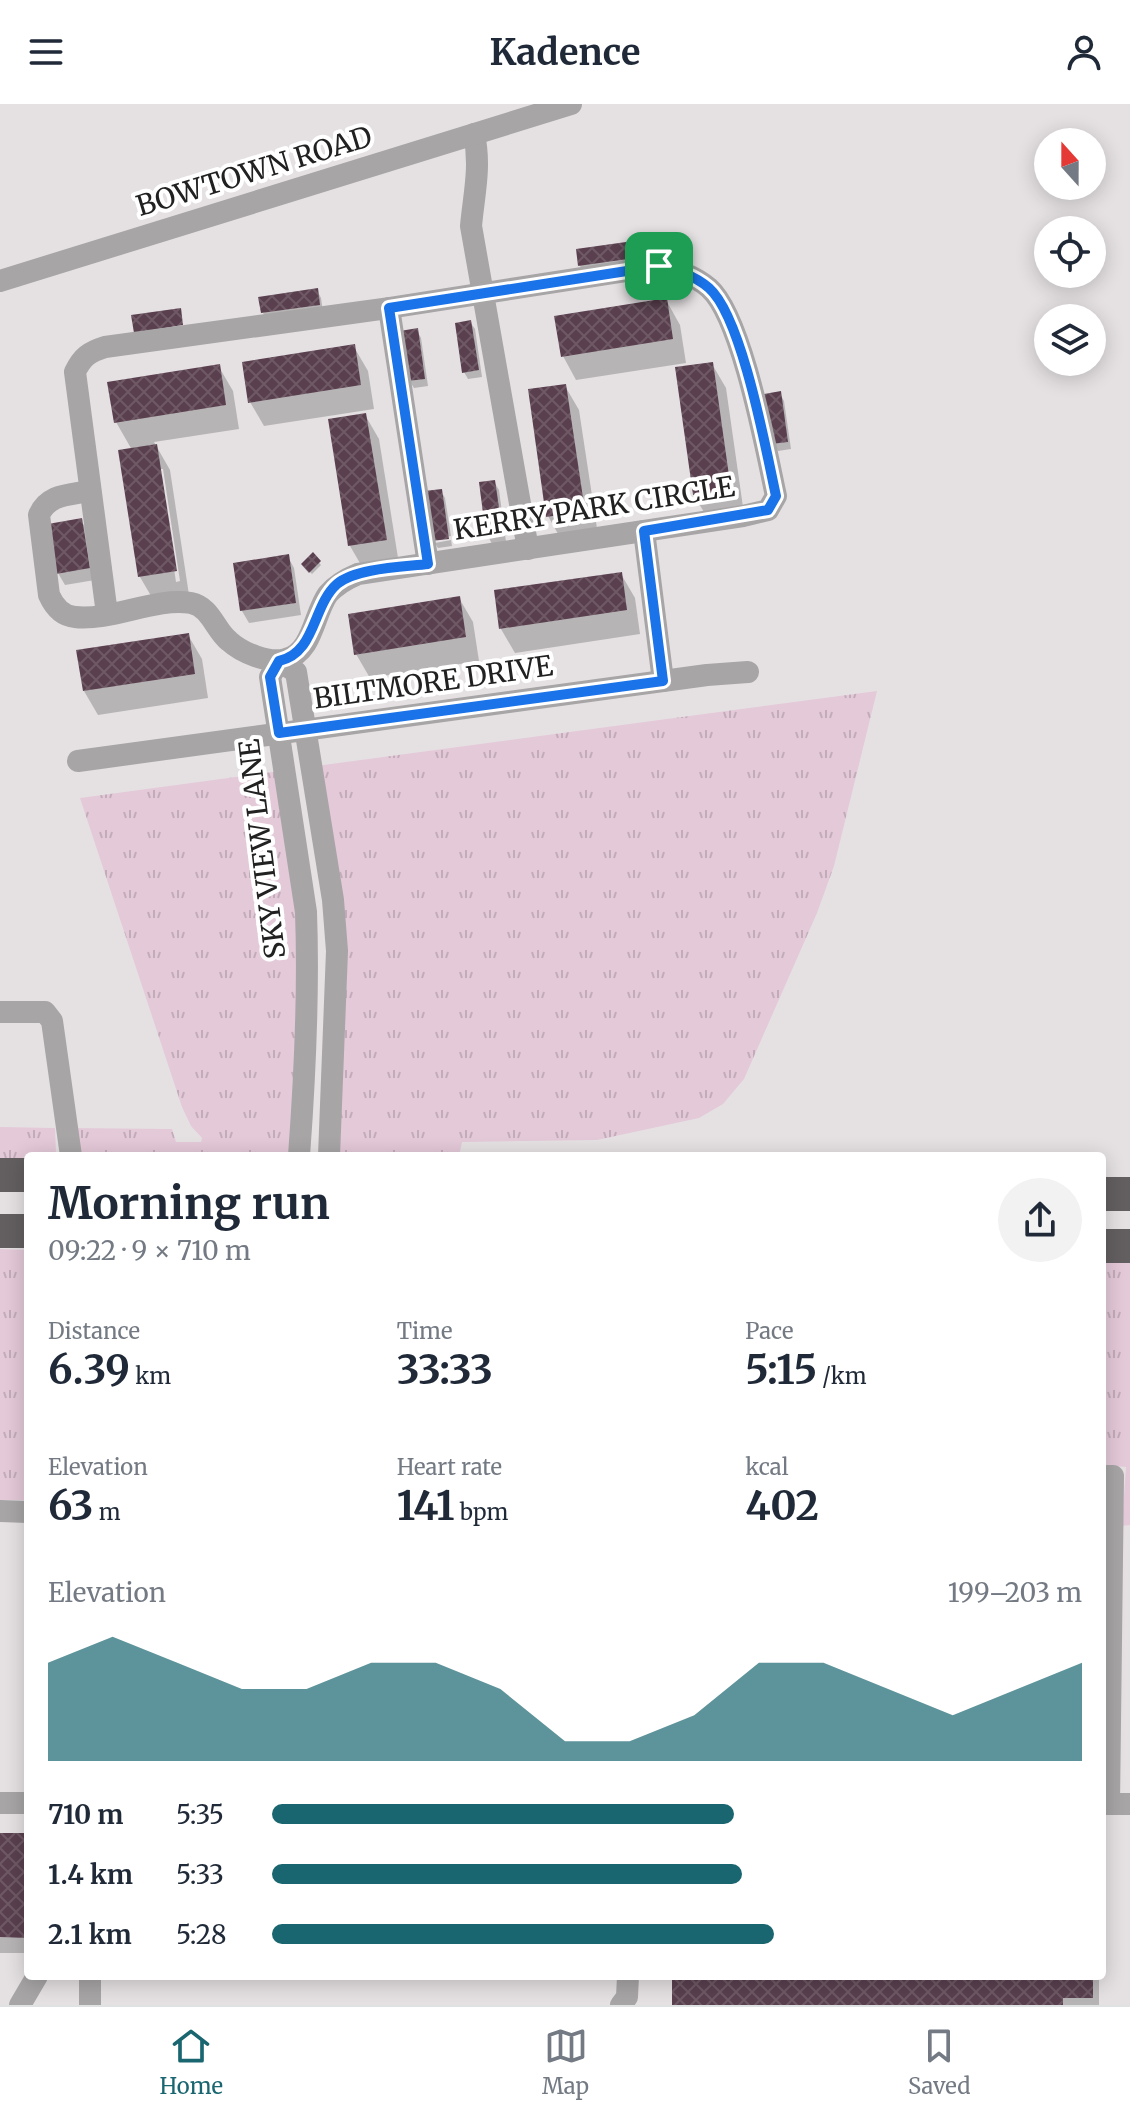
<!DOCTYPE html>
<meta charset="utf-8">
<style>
:root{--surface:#fff;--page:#f2f2f3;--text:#1f2937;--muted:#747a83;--line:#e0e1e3;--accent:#1a6670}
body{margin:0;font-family:Merriweather,serif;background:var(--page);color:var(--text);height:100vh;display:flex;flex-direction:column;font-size:30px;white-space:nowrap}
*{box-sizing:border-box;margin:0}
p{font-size:26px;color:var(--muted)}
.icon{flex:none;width:44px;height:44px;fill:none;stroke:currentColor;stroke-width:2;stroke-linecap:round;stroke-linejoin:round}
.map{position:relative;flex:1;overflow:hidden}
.sheet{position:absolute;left:24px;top:1048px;width:1082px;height:828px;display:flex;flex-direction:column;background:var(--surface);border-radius:8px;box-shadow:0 4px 20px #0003}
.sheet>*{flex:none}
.needle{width:52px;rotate:339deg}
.fabs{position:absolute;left:1034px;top:24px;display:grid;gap:16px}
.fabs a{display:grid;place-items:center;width:72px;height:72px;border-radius:50%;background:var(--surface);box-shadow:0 4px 20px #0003;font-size:40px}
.pin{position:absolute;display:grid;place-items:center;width:68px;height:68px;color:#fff;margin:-34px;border-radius:16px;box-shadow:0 4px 12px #0006}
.round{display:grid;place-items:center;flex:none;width:84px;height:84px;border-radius:42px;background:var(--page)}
.overview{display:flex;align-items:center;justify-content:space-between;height:136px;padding:0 24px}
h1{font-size:44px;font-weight:700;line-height:60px}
.figures{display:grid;grid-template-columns:repeat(3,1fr);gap:12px;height:136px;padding:8px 24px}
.figures div{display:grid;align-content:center}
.figures b{font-size:40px;font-weight:700}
.figures small{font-size:22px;font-weight:400}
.figures p{font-size:22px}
.chart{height:224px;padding:16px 24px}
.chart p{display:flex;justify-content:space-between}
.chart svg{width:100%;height:144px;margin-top:8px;fill:var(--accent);opacity:.7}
ul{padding:0 24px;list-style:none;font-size:26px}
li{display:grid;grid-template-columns:128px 96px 1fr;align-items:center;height:60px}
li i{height:20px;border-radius:10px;background:var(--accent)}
header{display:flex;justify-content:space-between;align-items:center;height:104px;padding:0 24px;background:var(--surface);font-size:36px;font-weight:700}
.tab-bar{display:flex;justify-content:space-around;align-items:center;height:112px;border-top:2px solid var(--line);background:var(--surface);font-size:22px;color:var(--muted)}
.tab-bar a{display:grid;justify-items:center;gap:4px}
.tab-bar .on{color:var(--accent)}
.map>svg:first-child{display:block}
</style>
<header><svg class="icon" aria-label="menu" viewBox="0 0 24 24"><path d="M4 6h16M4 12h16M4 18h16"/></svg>Kadence<svg class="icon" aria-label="person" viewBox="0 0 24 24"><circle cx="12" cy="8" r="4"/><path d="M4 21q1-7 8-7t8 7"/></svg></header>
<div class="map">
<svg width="1130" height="1901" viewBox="0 0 1130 1901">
<defs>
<pattern id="grass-tufts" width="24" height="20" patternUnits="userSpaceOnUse" patternTransform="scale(2)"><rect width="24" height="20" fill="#e4c9d8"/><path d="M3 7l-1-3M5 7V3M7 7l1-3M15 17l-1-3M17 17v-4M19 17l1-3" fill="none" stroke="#c3acb9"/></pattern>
<pattern id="building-cross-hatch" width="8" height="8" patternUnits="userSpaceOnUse" patternTransform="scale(2)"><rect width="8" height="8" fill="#5a404f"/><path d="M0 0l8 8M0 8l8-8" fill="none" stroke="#6e5965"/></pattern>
</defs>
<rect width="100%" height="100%" fill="#e5e1e3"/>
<g fill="url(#grass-tufts)">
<path d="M877,587L834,762L817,809L744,975L723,1000L699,1014L597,1036L462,1038L459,1052H335L343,858L316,662Z"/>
<path d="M280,667L299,801L295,1052H79L70,1024L172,1025L176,1038H201L202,1034L191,1022L182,1003L80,694Z"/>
<path d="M0,1023L55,1024L56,1048L53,1052H28V1060L0,1059Z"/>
<path d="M0,1145L28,1146V1396H0Z"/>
<path d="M1102,1157H1130V1421L1122,1422L1126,1363L1102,1361Z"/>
</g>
<g fill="#0003" fill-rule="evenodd">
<path d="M625,140L629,148L631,163L585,169L580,162L578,147Z"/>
<path d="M317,186L321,194L323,208L267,216L263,209Z"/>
<path d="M666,196L680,221L686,259L576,276L563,252Z"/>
<path d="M470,218L475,225L482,273L468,275L464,268Z"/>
<path d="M417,227L421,234L428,282L414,284L409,276Z"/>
<path d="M354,243L368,267L374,305L264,322L250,298Z"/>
<path d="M712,260L726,284L744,410L708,415L694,391Z"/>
<path d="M219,263L233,287L239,325L154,338L170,366L189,491L154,497L140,473L132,346L116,318ZM159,365H163L180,477L176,478Z"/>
<path d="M565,282L579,306L598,431L562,437L548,412Z"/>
<path d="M780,290L784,297L791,345L778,347L773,340Z"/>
<path d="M365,311L379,335L399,460L364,466L350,442Z"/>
<path d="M494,378L499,386L506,438L492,440L488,432Z"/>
<path d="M441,387L445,394L451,432L433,435Z"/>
<path d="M81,416L88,428L95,476L65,481L58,469Z"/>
<path d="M451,436L452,442L438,444L435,439Z"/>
<path d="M313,451L321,461L312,470L305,463Z"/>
<path d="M288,453L294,464L301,511L249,519L242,507L235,461Z"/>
<path d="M621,470L635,494L640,530L515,549L501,525L496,488Z"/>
<path d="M459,494L473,518L479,557L370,574L356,550Z"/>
<path d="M188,531L202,555L208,594L98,611L84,587Z"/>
<path d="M0,1731L28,1732V1849H0Z"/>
<rect x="674" y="1872" width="425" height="29"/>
</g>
<g fill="url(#building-cross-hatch)">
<path d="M626,138L628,155L578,162L576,145Z"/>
<path d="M318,184L320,201L261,209L258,193Z"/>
<path d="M667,194L673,235L561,253L554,212Z"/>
<path d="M181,204L183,221L134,229L131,211Z"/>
<path d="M471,216L479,266L462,269L455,219Z"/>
<path d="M418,224L425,275L407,277L400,227Z"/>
<path d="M355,240L361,281L248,299L242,258Z"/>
<path d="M713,258L731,386L693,391L675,263Z"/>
<path d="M220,260L226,301L114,319L107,278Z"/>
<path d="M566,280L585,407L546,413L528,285Z"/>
<path d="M781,287L788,338L771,340L764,290Z"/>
<path d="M366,309L387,436L348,442L328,315Z"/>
<path d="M157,340L177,467L138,473L118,346Z"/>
<path d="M495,376L503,431L486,433L479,378Z"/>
<path d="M442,385L449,435L431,437L424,387Z"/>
<path d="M82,414L90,464L56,470L48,420Z"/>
<path d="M313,448L321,457L309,469L301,460Z"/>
<path d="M289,450L296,499L240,507L233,459Z"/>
<path d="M622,468L627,506L499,525L494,486Z"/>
<path d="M460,492L466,533L354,551L348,510Z"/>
<path d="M189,529L195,570L83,587L76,546Z"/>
<path d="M0,1729H28V1834L0,1833Z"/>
<path d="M672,1872H1093V1894H1063V1901H672Z"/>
</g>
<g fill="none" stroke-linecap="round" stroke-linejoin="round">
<g stroke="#a7a5a6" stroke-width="22">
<path d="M474,30C481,63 474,89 471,122L528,445"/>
<path d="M0,177L571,0"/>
<path d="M389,204L428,460"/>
<path d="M89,387C69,391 48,390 39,411L49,491C54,502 62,512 75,513C112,517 155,493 191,499C211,503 215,526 229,537C242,549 269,560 286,555C313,548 314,509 328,490C337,480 346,475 358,470L743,412L768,406L776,392C766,346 742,213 709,184C694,171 676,166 659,162L389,204L105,243C89,248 82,253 75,268L107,510"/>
<path d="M644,427L663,577"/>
<path d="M279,557L296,568L333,796L337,847L329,1052"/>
<path d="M279,557L270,573L306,808C309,890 305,971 299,1052"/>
<path d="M78,657L707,571L748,568"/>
<path d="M0,908H45L52,917L71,1052"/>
<path d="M1102,1372H1113L1109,1700"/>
<path d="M0,1407L28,1408"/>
<path d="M0,1699H28"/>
<path d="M1102,1700H1130"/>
<path d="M20,1901L37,1872"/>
<path d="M90,1901V1872"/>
<path d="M621,1901L627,1893L628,1872"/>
</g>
<g stroke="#635f61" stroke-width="34">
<path d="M0,1071H28"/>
<path d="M1102,1090H1130"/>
<path d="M0,1127H28"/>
<path d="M1102,1142H1130"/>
</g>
</g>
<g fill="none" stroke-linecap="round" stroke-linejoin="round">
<g stroke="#fff" stroke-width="16">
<path id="route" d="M659,162C676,166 694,171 709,184C742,213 766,346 776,392L768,406L644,427L663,577L279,629L270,573L279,557C316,549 312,502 337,480C356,464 403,463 428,460L389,204Z"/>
</g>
<use href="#route" stroke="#1a73e8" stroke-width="10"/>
</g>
<g text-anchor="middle" stroke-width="8" stroke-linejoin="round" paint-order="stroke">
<g font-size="28" fill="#222121" stroke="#fff">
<text transform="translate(254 67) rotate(-17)" y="10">BOWTOWN ROAD</text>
<text transform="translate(594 404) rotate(-9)" y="10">KERRY PARK CIRCLE</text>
<text transform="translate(433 578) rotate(-8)" y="10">BILTMORE DRIVE</text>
<text transform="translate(262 745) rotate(-97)" y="10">SKY VIEW LANE</text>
</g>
</g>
</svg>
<div class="fabs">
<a><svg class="needle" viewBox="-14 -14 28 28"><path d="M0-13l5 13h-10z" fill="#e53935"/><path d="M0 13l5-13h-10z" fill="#747a83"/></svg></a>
<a><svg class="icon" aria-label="locate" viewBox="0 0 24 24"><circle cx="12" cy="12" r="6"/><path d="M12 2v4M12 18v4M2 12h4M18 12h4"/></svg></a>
<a><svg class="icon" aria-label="layers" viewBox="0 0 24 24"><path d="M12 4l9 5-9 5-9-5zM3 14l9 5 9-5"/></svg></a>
</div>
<div class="pin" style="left:659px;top:162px;background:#1e9e55"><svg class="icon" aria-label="arrive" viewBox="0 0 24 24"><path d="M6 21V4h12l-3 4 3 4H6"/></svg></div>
<section class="sheet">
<div class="overview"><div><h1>Morning run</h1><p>09:22 · 9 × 710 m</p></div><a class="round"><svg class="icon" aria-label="share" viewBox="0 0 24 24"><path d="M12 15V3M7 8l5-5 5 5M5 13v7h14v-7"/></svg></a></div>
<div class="figures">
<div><p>Distance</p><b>6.39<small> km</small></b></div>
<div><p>Time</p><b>33:33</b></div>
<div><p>Pace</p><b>5:15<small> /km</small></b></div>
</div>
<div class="figures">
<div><p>Elevation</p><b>63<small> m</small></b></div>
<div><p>Heart rate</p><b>141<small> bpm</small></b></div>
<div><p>kcal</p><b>402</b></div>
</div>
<div class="chart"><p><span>Elevation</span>199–203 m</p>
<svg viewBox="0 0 160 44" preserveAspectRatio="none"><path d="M0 44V14L10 6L20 14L30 22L40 22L50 14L60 14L70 22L80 38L90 38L100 30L110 14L120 14L130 22L140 30L150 22L160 14V44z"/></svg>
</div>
<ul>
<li><b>710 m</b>5:35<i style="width:57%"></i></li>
<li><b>1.4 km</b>5:33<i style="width:58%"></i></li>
<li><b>2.1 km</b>5:28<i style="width:62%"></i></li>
</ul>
</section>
</div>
<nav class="tab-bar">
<a class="on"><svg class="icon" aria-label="home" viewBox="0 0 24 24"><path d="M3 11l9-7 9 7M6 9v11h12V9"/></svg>Home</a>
<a><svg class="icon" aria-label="map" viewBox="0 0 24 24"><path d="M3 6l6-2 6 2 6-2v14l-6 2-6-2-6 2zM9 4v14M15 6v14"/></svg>Map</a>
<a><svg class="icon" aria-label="saved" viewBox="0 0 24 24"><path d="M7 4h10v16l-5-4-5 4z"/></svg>Saved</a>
</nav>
